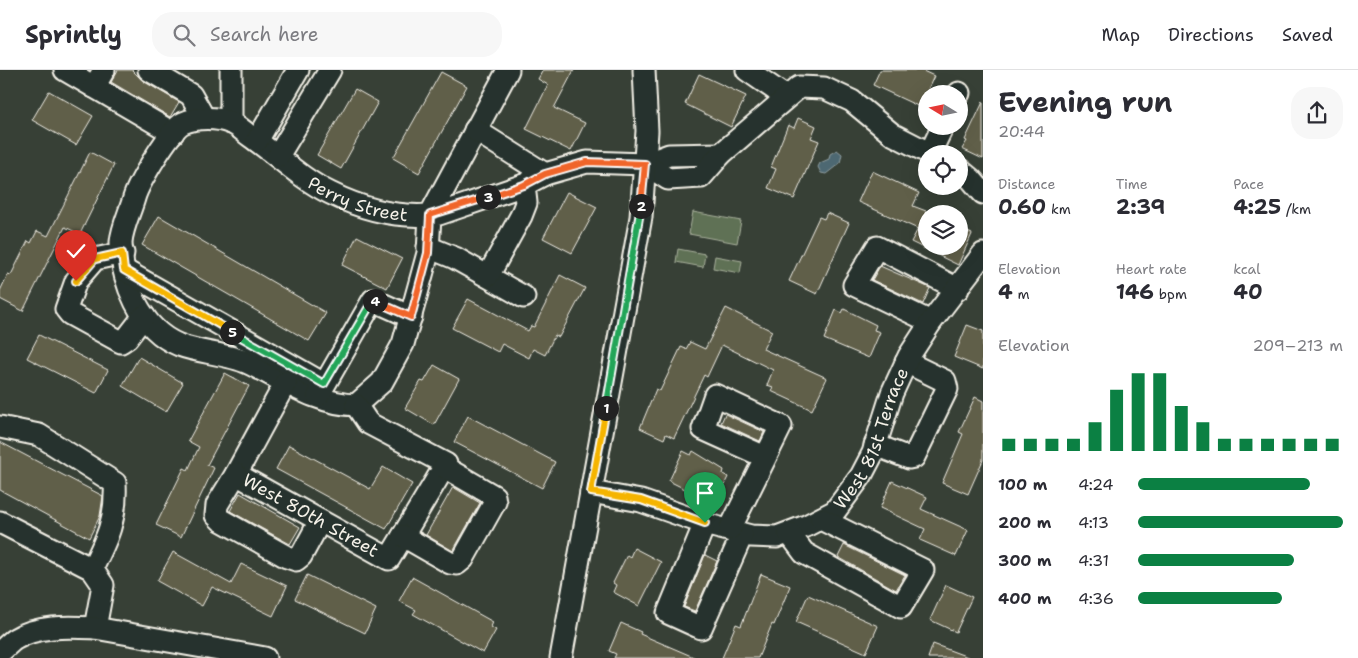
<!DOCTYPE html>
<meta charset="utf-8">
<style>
:root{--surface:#fff;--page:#f7f7f7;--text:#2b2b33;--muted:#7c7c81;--line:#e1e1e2;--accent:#0b8043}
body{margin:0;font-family:"Shantell Sans",sans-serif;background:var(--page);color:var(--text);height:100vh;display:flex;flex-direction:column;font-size:19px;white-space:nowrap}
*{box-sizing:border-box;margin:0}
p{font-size:16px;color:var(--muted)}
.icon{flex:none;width:28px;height:28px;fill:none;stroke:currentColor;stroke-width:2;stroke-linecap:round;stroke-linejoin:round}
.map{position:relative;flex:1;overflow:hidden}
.panel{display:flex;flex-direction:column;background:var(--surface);width:375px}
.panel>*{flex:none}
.needle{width:32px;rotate:280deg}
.buttons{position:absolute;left:918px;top:15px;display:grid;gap:10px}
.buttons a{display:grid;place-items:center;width:50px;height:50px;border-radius:50%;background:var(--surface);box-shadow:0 5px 20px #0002;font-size:25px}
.pin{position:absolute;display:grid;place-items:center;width:42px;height:42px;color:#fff;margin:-51px -21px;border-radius:50% 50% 50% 0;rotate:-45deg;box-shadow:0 0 5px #0007}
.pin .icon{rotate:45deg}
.km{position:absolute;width:25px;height:25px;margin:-12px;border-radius:50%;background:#222;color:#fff;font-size:14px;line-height:25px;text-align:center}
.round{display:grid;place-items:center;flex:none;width:52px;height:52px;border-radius:20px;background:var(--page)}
.headline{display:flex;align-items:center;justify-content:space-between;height:85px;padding:0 15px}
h1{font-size:28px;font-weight:700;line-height:38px}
.figures{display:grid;grid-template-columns:repeat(3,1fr);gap:8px;height:85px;padding:5px 15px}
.figures div{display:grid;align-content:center}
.figures b{font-size:21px;font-weight:700}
.figures small{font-size:14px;font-weight:400}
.figures p{font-size:14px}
.chart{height:140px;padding:10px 15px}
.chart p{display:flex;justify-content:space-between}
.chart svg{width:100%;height:90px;margin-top:5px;stroke:var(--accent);stroke-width:6}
ul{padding:0 15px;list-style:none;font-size:16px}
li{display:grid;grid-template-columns:80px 60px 1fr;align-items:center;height:38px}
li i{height:12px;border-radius:6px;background:var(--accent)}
header{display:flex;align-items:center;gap:30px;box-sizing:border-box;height:70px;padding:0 25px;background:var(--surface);border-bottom:1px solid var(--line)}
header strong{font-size:24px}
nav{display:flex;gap:28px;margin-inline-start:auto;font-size:18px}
.search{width:350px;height:45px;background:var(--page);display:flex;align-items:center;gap:12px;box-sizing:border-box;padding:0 18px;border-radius:20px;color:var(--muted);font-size:19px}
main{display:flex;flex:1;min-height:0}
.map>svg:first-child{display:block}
</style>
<header>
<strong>Sprintly</strong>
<div class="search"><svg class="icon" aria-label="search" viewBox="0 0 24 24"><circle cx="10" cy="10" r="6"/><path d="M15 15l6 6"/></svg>Search here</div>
<nav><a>Map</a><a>Directions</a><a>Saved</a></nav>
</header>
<main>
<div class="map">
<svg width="983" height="588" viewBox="0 0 983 588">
<rect width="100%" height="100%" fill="#374036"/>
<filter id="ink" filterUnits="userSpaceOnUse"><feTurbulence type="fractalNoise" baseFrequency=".02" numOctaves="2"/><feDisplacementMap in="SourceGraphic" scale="10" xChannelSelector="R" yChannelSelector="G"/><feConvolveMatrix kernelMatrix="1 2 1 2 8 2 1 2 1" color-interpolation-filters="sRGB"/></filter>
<g filter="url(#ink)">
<g fill="#5f7154" stroke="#aab19e">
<path d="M693,142L741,151L737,173L689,164Z"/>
<path d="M678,179L705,184L703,197L676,192Z"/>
<path d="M715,186L742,191L740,203L713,198Z"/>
</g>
<path fill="#4e6772" stroke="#909ea1" d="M837,80L842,84L840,93L826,104L821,103L818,97L820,93L829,89L830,84Z"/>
<g fill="#605e4a" stroke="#f4f1e8">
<path d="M118,0H132L143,11L179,32L170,47L111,12Z"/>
<path d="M543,0H574L554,38L585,53L571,81L526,59L548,15L538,9Z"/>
<path d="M880,0H921L934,6L920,37L873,15Z"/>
<path d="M441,2L467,16L419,103L393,88Z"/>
<path d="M699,4L746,26L731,57L685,34Z"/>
<path d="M355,19L378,32L341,99L317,85Z"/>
<path d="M49,21L93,46L76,75L32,50Z"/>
<path d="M983,32V89L962,79L967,71L965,70Z"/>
<path d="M798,48L816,56L811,68L819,71L794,129L768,118L776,99L771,97L788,55L794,58Z"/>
<path d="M90,82L114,95L80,164L65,157L23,241L0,229V221L8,204L11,205L28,171L31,173L37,161L48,166Z"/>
<path d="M872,101L919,123L913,136L926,141V176H959V158L972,164L958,195L911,172L918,159L858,132Z"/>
<path d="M567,122L597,137L572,183L543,168Z"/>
<path d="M827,143L849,153L817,224L789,211L819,147L824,149Z"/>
<path d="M159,146L326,243L309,271L142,175Z"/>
<path d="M357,166L402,189L387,218L342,195Z"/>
<path d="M880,196L930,218L923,234L872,210Z"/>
<path d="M560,205L585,218L559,267L555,265L545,285L533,279L529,288L502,274L498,282L452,258L468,229L528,261L531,256L534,257Z"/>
<path d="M726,238L772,261L763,279L827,308L812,340L771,321L773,317L767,315L773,300L722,275L707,307L704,305L674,368L666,364L664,369L640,358L656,319L660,321L681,277L686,279L690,272L705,279Z"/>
<path d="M844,239L876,255L874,260L880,262L869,288L824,269L836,240L842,243Z"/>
<path d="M967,255L983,261V299L954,287Z"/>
<path d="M39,265L108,300L96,323L27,288Z"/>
<path d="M139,287L183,313L166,342L122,316Z"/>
<path d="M434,295L459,309L434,355L405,338L421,311L424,312Z"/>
<path d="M225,303L249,316L207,395L214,398L181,467L156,455L184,398L188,400L199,377L188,371Z"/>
<path d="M975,327L983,331V390L968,424L942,413L963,364L959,362Z"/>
<path d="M725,344L764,362L760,371L721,353Z"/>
<path d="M468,346L555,392L542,418L454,372Z"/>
<path d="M0,372L103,426L100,446L89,468L0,420Z"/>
<path d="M289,375L370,419L383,397L412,414L386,459L276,399Z"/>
<path d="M683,381L691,385L693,381L724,400L723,404L728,407L715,434L669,411Z"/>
<path d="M892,411L927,427L921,439L968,460L956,486L920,470L925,459L880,438Z"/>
<path d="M453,417L480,433L453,481L426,465Z"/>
<path d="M240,423L300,457L290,474L230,441Z"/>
<path d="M844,475L905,505L896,520L838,487Z"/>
<path d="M634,478L661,492L639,536L613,522L616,515L613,513L627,485L630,487Z"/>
<path d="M173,482L231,514L241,494L287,516L273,546L212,517L202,536L157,511Z"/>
<path d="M705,485L717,491L695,541L684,537Z"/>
<path d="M761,504L790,516L774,555L772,554L758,588H722L736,554L741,556Z"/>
<path d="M307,505L376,539L365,563L295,529Z"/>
<path d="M412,507L493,552L491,557L496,560L483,583L413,544L416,540L399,531Z"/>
<path d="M946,515L972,527L956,562L930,550Z"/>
<path d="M808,525L878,556L866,583L796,552Z"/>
<path d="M621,553L641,562L640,564L696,588H614L616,584L609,581Z"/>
<path d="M933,574L968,587V588H928Z"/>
</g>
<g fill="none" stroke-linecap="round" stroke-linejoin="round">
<g stroke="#f4f1e8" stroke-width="25">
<g id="minor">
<path d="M65,0L173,63"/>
<path d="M149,0L191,25L204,48"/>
<path d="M231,0V53"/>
<path id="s1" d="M508,0L430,145L428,183L403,274L382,312L356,335C316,334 284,310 248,293C229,284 200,283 179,275C140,259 121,211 121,172C122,158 130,142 134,128C138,114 170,59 183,53C196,47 218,47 231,53C238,55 244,62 250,66C276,84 301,109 330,123C364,140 401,149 439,144L524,115L545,104L587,92L645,94L669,85L721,84"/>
<path d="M747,0L786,27"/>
<path d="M94,17L104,0"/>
<path d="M958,24L959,23"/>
<path d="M475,60L545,104"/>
<path d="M257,71L298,0"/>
<path d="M930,83L943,56"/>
<path d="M278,86L330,0"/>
<path d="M645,94L668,109L701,107L721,84L799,17L824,18L852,31L892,64L931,84"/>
<path d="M959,99L971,109L983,123"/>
<path d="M428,177L455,188L524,227"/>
<path d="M123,183L95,189L76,211L66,239L70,244L121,272L127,268L144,246"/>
<path d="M124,200L324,314"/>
<path d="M488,206L521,146L526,133L524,115"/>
<path d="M931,252L854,215L877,177L958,219"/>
<path id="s2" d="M286,312L236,404L389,489L446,394L368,353L356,335"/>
<path d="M318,326L373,230L411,247"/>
<path d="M0,357L39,365L115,413C117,448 107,469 92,499"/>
<path d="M875,375L909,388L914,387L947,319L945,311L906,292"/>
<path d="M236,404L217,435L216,445L221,450L287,487L296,490L301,486L320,451"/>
<path id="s3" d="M591,422L641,431L712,456L751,466L777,467L806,456L835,441L861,406L873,383L892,323L909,286L931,252L983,184"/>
<path d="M0,452L92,499L103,515L95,558"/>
<path d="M705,453L668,543L701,558L742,465"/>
<path d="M730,459L781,356L715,325L703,359L765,387"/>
<path d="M789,463L804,483L901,537L923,500L821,449"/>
<path d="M403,466L450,493L457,494L463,489L495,432L494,426L444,397"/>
<path d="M0,582C5,578 10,572 15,569C38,555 70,557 95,558L265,588"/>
<path d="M561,588L641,147L647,61L644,0"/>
</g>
</g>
<use href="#minor" stroke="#26332d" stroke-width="21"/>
</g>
</g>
<g fill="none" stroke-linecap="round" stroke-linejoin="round" filter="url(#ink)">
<g stroke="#fff" stroke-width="10">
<path id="split-1" d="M606,338L591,422L641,430L705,453"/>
</g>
<g stroke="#fff" stroke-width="10">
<path id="split-2" d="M606,338L641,136"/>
</g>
<g stroke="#fff" stroke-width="10">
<path id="split-3" d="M488,127L524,115L545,104L587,92L645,94L641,136"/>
</g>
<g stroke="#fff" stroke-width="10">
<path id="split-4" d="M375,231L411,247L428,183L430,145L488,127"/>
</g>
<g stroke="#fff" stroke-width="10">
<path id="split-5" d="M232,262L324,314L373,230L375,231"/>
</g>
<g stroke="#fff" stroke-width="10">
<path id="split-6" d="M76,211L95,189L122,183L124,200L232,262"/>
</g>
<use href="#split-1" stroke="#f5b400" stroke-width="6"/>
<use href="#split-2" stroke="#22a559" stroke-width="6"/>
<use href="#split-3" stroke="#f0652b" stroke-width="6"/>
<use href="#split-4" stroke="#f0652b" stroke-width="6"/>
<use href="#split-5" stroke="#22a559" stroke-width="6"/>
<use href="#split-6" stroke="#f5b400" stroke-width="6"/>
</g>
<g text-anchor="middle" stroke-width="5" stroke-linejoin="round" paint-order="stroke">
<g font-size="18" fill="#f4f1e8" stroke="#26332d">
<text dy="6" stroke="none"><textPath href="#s1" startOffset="1024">Perry Street</textPath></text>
<text dy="6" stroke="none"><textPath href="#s3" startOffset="338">West 81st Terrace</textPath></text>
<text dy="6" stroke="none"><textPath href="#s2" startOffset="190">West 80th Street</textPath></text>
</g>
</g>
</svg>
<div class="buttons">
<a><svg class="needle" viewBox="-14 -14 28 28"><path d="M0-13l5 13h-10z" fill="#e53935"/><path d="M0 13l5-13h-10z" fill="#7c7c81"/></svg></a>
<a><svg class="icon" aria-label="locate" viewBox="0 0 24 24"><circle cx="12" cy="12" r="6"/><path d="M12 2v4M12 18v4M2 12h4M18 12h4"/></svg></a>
<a><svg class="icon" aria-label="layers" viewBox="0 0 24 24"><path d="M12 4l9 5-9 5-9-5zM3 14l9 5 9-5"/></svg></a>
</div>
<div class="pin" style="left:705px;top:453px;background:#1e9e55"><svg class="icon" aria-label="arrive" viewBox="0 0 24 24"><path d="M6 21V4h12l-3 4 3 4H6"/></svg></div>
<div class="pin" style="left:76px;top:211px;background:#d93025"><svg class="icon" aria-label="check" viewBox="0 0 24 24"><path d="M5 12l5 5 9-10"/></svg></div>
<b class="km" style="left:606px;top:338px">1</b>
<b class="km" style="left:641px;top:136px">2</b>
<b class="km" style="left:488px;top:127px">3</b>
<b class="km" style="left:375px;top:231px">4</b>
<b class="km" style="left:232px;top:262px">5</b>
</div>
<section class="panel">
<div class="headline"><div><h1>Evening run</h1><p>20:44</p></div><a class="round"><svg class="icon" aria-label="share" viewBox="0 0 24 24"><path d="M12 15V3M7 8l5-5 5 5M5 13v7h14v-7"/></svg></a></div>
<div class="figures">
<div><p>Distance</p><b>0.60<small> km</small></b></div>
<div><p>Time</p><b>2:39</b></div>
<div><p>Pace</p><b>4:25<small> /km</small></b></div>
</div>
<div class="figures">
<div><p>Elevation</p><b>4<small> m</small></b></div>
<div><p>Heart rate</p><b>146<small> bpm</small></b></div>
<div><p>kcal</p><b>40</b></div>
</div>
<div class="chart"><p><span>Elevation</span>209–213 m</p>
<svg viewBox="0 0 160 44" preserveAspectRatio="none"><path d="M5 44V38M15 44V38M25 44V38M35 44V38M45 44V30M55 44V14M65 44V6M75 44V6M85 44V22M95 44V30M105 44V38M115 44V38M125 44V38M135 44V38M145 44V38M155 44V38"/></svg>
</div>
<ul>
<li><b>100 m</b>4:24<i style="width:84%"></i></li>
<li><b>200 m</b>4:13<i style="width:100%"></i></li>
<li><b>300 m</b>4:31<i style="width:76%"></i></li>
<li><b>400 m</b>4:36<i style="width:70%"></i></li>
</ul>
</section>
</main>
